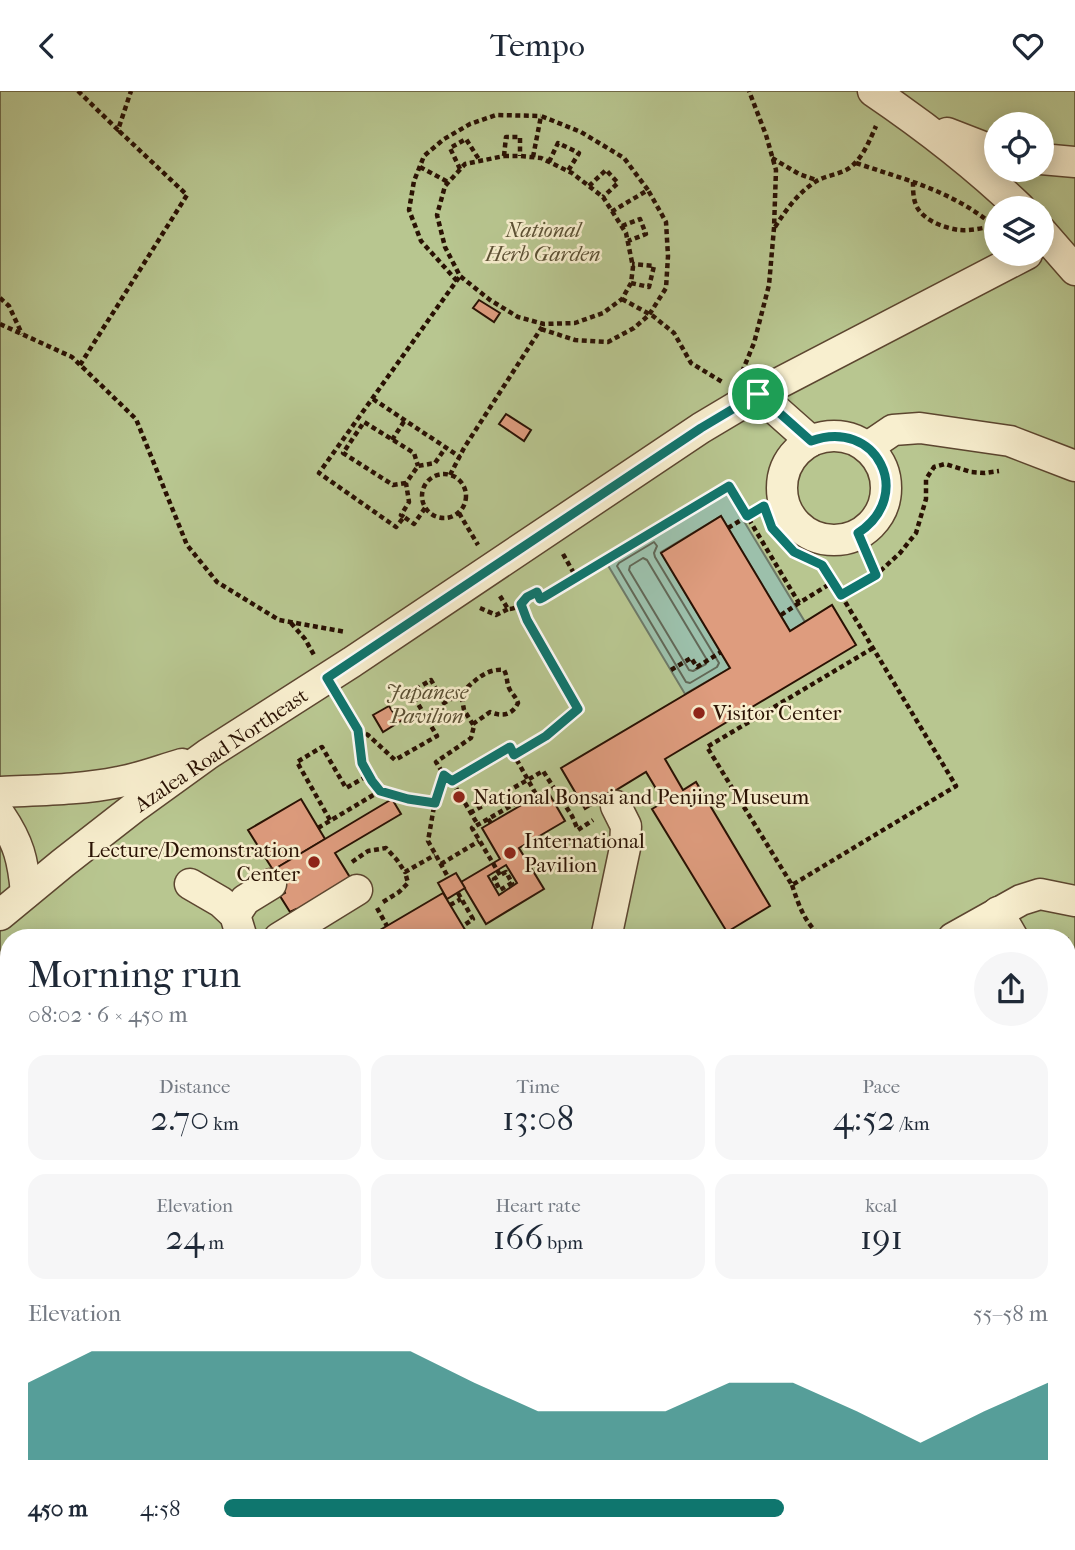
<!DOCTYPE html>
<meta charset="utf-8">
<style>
:root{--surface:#fff;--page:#f6f6f7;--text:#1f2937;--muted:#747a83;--accent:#0f766e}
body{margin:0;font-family:"IM FELL French Canon",serif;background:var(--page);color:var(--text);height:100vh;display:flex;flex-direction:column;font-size:26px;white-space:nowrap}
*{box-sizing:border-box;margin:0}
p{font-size:23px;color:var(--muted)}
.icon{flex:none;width:38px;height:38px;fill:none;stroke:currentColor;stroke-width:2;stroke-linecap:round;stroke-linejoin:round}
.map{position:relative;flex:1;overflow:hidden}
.side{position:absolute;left:0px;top:838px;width:1076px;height:621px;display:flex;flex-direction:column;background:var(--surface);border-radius:28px 28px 0 0;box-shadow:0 4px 18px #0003}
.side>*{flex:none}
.controls{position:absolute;left:984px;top:21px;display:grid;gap:14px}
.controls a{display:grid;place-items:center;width:70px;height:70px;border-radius:50%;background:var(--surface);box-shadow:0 4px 18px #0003;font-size:35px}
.pin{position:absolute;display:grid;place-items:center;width:60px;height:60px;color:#fff;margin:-30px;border:4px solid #fff;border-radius:50%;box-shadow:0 2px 7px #0007}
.round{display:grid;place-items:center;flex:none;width:74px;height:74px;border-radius:37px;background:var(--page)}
.overview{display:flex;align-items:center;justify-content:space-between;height:119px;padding:0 28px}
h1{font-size:38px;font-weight:600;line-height:52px}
.stats{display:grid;grid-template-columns:repeat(3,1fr);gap:10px;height:119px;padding:7px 28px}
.stats div{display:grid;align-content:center;border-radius:18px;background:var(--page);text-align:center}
.stats b{font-size:35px;font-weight:600}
.stats small{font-size:19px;font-weight:400}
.stats p{font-size:19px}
.chart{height:196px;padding:14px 28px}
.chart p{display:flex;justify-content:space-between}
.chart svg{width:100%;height:126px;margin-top:7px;fill:var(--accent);opacity:.7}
ul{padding:0 28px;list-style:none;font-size:23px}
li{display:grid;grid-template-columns:112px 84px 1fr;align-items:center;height:52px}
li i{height:18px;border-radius:9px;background:var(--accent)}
header{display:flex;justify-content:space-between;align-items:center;height:91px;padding:0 28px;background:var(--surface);font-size:32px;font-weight:600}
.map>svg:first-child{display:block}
</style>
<header><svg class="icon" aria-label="back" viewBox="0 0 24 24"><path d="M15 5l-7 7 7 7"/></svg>Tempo<svg class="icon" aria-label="heart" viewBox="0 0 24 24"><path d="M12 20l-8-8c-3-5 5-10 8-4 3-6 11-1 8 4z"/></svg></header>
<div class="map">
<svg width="1075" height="1459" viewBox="0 0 1075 1459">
<rect width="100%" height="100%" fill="#f4e6b5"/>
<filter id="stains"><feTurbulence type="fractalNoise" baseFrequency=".00286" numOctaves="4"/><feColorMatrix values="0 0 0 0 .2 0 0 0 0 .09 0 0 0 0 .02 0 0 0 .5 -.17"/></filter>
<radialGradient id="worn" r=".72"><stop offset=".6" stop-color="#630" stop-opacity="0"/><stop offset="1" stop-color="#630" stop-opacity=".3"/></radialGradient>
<path fill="#b8c690" stroke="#706c4a" stroke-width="2" fill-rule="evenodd" d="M0,0H1075V1459H0ZM996,33H1041V79H996ZM996,117H1041V163H996ZM9,847H1068V1451H9Z"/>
<path fill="#9cc0ab" stroke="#6e7a68" stroke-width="2" d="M725,399L805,531L790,540L721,425L661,461L730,577L685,603L606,471Z"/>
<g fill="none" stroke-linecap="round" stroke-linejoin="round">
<g stroke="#626857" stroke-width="2">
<path d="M654,451L657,455L654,462L655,466L719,572L717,576L690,592L686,591L617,475L619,472Z"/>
<path d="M643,467L647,469L707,569L706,573L693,580L689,579L629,479L630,475Z"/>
</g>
</g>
<g fill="#de9c7e" stroke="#291103" stroke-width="2" fill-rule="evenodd">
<path d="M479,209L500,222L494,231L473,217Z"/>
<path d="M506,323L531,339L524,350L499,333Z"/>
<path d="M721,425L790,540L832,514L856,554L665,668L683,699L696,691L770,815L727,841L652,718L664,711L646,681L585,718L561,677L730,577L661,462Z"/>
<path d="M389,615L394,623L399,620L404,628L383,641L373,624Z"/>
<path d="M547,699L565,730L519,757L544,798L486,833L461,791L500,768L482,737ZM506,774L517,792L499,804L488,785Z"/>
<path d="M301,708L325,748L273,779L248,739Z"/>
<path d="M392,708L401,723L335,762L351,788L297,820L296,818L290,821L280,805L285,802L273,779Z"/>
<path d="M456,782L465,797L447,808L438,792Z"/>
<path d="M443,802L470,847H385L380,839Z"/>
<path d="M1068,918L1075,931V1000L1068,1004Z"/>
<path d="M817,1451H826L831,1459H801Z"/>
</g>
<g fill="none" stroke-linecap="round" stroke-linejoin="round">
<g stroke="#5c4630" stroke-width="33">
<g id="minor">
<path d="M873,0C926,36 974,73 1020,117"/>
<path d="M947,42L996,61"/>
<path d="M1041,68L1075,71"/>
<path d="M1041,140L1075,179"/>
<path d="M758,303L811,350"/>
<circle cx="834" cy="397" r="52"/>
<path d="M868,356L893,339L920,337L1010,350L1075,375"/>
<path d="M0,701C40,699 80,699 119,691C141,687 161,679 182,673"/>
<path d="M0,724C19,752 23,769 26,802"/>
<path d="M190,793L221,811L235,824L242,847"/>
<path d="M998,821L1013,847"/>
<path d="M0,824L63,772L136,715L208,663L352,571L701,337L758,303L1027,163"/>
<path d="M235,824L245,809L271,793"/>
<path d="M279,847L357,799"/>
<path d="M606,847L625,757L626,735L616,715"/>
<path d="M953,847L1021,809L1040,803L1075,810"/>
<path d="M1068,1125L1075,1121"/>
<path d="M1068,1278L1075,1262"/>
<path d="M491,1451L496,1459"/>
<path d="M872,1451L877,1459"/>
<path d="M760,1459L777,1451"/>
<path d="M950,1459L958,1451"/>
</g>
</g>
<g stroke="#291103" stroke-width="4.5" stroke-dasharray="5 3.5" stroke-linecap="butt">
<path d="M78,0L118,39L131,0"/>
<path d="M504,65H520L541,67L572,82L603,106L626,142L633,176L631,192L622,208L603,222L575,232L544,233L518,226L490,209L460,185L445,156L437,124L445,95L465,73Z"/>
<path d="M504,65L506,46H520V65"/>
<path d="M533,66L541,25L581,41L624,67L648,99L611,121"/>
<path d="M772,67L799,83L816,89"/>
<path d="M549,71L558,52L579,62L568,80"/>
<path d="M856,72C906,89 953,100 994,135"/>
<path d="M420,76L448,91"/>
<path d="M460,78L450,57L466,48L480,70"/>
<path d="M913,91C913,98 913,107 916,114C922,129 944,137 959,139C970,140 983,137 994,135"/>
<path d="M589,95L606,79L618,92L603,106"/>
<path d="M622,135L640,128L646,143L628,150"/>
<path d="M775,136C786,119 797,103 815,91C824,85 836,84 846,79C861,71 869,51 876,35"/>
<path d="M457,190L421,150L409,119L414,90L424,65L444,48L470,33L496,24L541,25"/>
<path d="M631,192L649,196L654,175L632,173"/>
<path d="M0,207L9,215L22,243"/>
<path d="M622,208L653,225L674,242L691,272L724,292"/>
<path d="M0,233L72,266L136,328L187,454L217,491L279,529L346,541"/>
<path d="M541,238L575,249L608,251L634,237L649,224L666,197L668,165L666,131L648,99"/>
<path d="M80,274L187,104L118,39"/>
<path d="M742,281L754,252L769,194L774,137L776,79L766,44L749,0"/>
<path d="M373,308L460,366"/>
<path d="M392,349L405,329"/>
<circle cx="444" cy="405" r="22"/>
<path d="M450,384L464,357L542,236"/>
<path d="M406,392L393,394L343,362L364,331L414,362L418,375"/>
<path d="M425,417L414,433L404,426L396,436L319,382L460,185"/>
<path d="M459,422L478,454"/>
<path d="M404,426L401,424L409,411L406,392L418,375L435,372L446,356"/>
<path d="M728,437L764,415L772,437L794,461L822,474L833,491"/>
<path d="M858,442L876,484"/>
<path d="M563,463L576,486"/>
<path d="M500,505L508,518C520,518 526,507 537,501L540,507L729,395L799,512L833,491L841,504"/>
<path d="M521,513L527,529L578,618L546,645L514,664L537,705"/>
<path d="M480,517L496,524L508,518"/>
<path d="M781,524L799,512"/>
<path d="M291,532L305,548L314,564"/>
<path d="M873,557L707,656L792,794L956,695L841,504L876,484L900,462L916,442L926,408V388L934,376L945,373L971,381L985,382L999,380"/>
<path d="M671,579L691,567L697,576L721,561"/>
<path d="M461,602C474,591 485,577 504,579C508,586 506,592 510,599C513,604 516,606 518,612C512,624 503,626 490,621L473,633"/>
<path d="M340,608L358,639L362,672L372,690L380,700L408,708L435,712"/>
<path d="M358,639L368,644L395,669L437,645L411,601L431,589L444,612L461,602L464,619L474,635L471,647L436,671L444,684L452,690L510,656L514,664"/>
<path d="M444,684L436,704L428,750L448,786"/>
<path d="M452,690L478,734"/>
<path d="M470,722L543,680L572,725L578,739L593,729"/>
<path d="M488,728L472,737L500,784L494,788L500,799L512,792L506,781L500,784"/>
<path d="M330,729L297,671L322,656L346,697L369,684"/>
<path d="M491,732L488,728L535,701"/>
<path d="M318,737L380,700"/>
<path d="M352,771L368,760L386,757L397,769L405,781L435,764"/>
<path d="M441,773L479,750"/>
<path d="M792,794C799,815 805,833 823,847"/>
<path d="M458,802L473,828L463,835"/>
<path d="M383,811L399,801L408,792L405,781"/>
<path d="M450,814L461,808"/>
<path d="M377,817L387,835"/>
</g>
<use href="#minor" stroke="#f8efcf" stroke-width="30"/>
</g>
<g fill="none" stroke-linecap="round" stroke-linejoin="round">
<g stroke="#fff" stroke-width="14">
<path id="route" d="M758,303L811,350C876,326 916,404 858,442L876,484L841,504L822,474L794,461L772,437L764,415L747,425L729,395L544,506L540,508L537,501L527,506L521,513L527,529L578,618L546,645L514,664L510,656L452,690L444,684L435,712L408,708L380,700L372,690L362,672L358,639L327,587L701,337Z"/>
</g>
<use href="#route" stroke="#0f766e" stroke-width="9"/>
</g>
<g fill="#8f2418" stroke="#f8efcf" stroke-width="2.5">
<circle cx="699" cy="622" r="7"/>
<circle cx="459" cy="706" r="7"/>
<circle cx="510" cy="762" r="7"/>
<circle cx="314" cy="771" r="7"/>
</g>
<g text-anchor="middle" stroke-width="5" stroke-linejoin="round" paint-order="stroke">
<g font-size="21" font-style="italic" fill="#5b5034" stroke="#f8efcf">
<text x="543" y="146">National<tspan x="543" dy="24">Herb Garden</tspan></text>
<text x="427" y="608">Japanese<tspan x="427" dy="24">Pavilion</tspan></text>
</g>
<g font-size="21" fill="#291103" stroke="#f8efcf" text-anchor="start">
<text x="713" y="629">Visitor Center</text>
<text x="473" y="713">National Bonsai and Penjing Museum</text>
<text x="524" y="757">International<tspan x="524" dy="24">Pavilion</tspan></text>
<text x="300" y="766" text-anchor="end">Lecture/Demonstration<tspan x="300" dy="24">Center</tspan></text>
</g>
<g font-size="21" fill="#291103" stroke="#f8efcf">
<text transform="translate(221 659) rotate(-34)" y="7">Azalea Road Northeast</text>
</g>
</g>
<rect width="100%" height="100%" filter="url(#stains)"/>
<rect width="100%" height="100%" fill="url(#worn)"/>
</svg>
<div class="controls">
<a><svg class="icon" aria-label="locate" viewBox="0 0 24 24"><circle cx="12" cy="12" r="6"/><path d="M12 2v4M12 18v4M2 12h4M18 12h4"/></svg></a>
<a><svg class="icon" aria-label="layers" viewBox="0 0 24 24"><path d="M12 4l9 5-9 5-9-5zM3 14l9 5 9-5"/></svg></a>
</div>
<div class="pin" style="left:758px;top:303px;background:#1e9e55"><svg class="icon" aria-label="arrive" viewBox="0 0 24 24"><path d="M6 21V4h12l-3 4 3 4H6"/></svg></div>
<section class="side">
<div class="overview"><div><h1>Morning run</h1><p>08:02 · 6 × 450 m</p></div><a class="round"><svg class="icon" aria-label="share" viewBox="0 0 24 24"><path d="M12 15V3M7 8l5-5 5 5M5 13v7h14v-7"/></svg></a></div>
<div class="stats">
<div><p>Distance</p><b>2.70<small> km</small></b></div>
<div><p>Time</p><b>13:08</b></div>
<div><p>Pace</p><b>4:52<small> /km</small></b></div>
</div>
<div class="stats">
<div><p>Elevation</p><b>24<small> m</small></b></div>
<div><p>Heart rate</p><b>166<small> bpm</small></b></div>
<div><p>kcal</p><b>191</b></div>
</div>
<div class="chart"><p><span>Elevation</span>55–58 m</p>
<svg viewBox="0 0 160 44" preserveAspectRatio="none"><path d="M0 44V17L10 6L20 6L30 6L40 6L50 6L60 6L70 17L80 27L90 27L100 27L110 17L120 17L130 27L140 38L150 27L160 17V44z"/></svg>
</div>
<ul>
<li><b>450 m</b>4:58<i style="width:68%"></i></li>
</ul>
</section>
</div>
